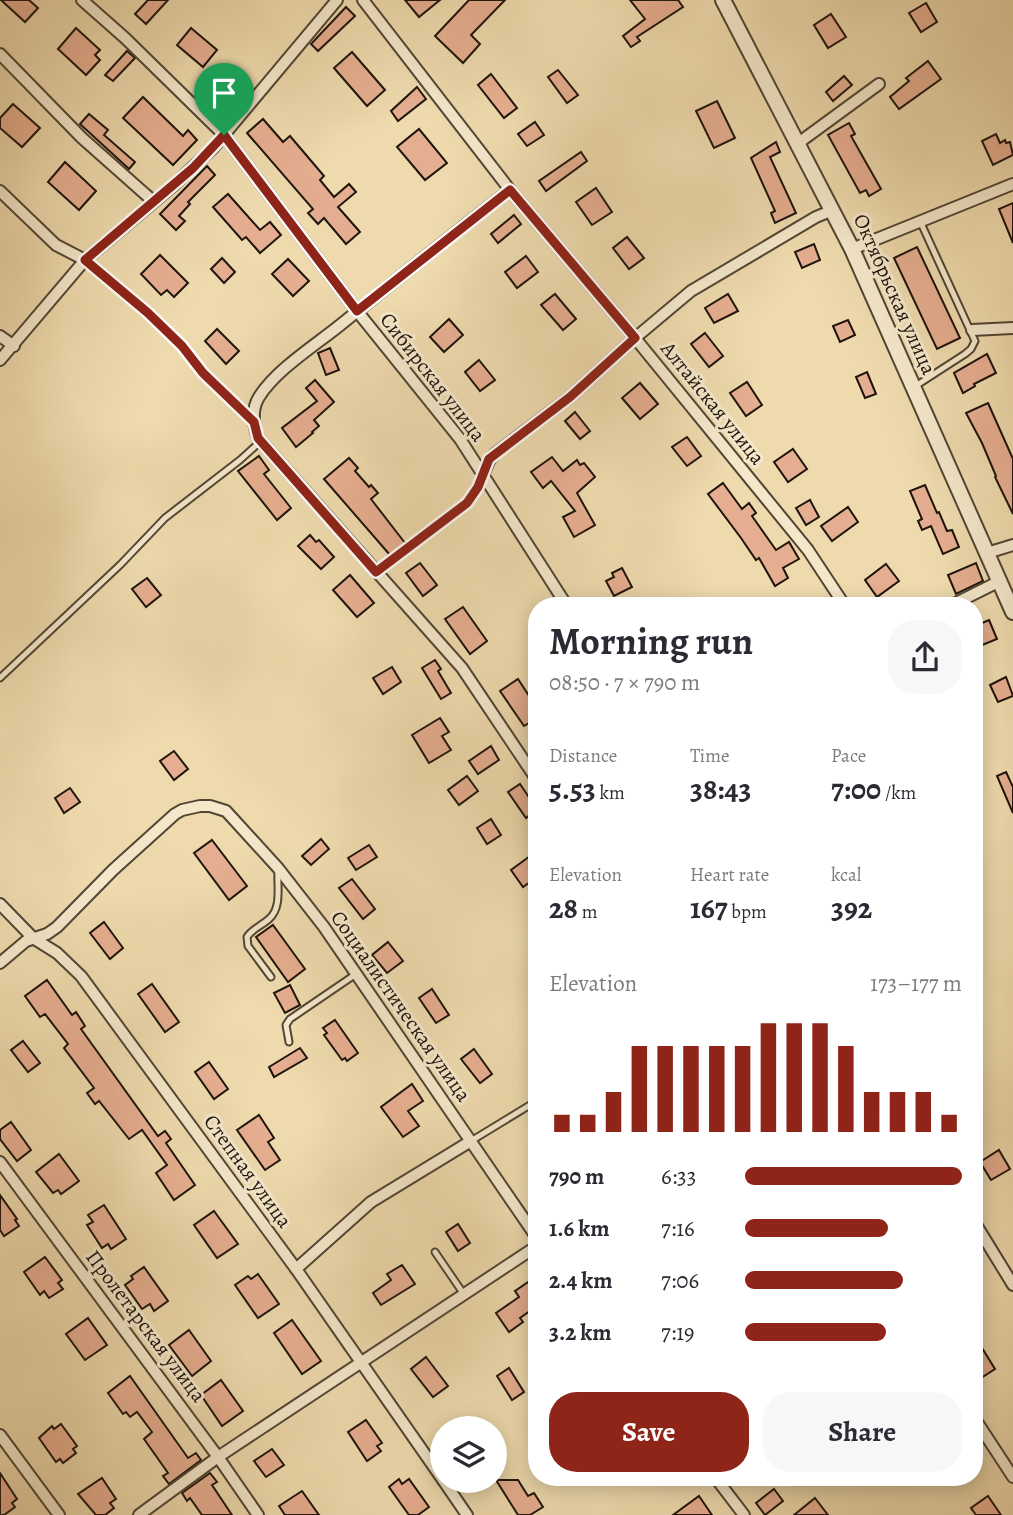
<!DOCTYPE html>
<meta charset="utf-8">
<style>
:root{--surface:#fff;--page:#f7f7f7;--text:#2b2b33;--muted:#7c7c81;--accent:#8f2418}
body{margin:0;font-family:Alegreya,serif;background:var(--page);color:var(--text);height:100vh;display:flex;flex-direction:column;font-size:26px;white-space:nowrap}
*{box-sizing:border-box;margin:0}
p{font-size:23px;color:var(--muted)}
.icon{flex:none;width:38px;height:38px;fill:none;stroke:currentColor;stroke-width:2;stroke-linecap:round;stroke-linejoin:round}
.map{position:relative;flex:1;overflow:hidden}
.drawer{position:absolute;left:528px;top:597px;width:455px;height:889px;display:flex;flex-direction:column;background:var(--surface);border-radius:28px;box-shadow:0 4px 18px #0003}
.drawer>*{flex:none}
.tools{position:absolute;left:430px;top:1416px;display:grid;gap:14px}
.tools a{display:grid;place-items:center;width:77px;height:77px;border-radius:50%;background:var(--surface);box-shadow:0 4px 18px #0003;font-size:35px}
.pin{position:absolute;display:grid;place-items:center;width:60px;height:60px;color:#fff;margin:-72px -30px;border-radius:50% 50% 50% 0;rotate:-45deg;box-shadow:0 0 7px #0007}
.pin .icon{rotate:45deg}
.round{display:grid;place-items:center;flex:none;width:74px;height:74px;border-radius:28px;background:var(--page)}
.headline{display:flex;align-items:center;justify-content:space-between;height:119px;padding:0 21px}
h1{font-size:38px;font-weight:600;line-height:52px}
.metrics{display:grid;grid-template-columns:repeat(3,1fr);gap:10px;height:119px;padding:7px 21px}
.metrics div{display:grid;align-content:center}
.metrics b{font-size:30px;font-weight:600}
.metrics small{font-size:19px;font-weight:400}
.metrics p{font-size:19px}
.chart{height:196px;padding:14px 21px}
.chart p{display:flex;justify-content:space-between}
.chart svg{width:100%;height:126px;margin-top:7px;stroke:var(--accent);stroke-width:6}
.action{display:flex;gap:14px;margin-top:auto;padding:14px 21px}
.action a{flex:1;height:80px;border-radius:28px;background:var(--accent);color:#fff;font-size:28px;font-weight:600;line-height:80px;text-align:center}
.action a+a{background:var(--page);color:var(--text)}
ul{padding:0 21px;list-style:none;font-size:23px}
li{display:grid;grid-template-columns:112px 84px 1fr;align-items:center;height:52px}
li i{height:18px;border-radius:9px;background:var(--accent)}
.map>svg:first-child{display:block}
</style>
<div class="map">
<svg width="1013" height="1515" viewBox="0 0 1013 1515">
<rect width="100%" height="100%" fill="#eedaad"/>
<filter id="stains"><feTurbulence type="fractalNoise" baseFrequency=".00286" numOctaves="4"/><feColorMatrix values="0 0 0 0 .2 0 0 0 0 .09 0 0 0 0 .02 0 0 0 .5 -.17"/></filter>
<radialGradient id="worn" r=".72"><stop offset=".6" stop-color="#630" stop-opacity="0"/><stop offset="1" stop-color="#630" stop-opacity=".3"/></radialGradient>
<g fill="#e6ae90" stroke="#1d140c" stroke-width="2">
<path d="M1,0H29L38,8L25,22Z"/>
<path d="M148,0H168L146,24L135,14Z"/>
<path d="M405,0H440L419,17Z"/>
<path d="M469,0H505L471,35L480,44L463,63L435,36Z"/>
<path d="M630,0H678L683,7L637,37L640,41L631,47L623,36L645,19Z"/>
<path d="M926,3L937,22L921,32L909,13Z"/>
<path d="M346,7L355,16L318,51L311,44Z"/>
<path d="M831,14L846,37L828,48L814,25Z"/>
<path d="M76,28L100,50L95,55L100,60L86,75L58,49Z"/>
<path d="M191,28L217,50L203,67L177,45Z"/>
<path d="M127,51L135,58L113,81L105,75Z"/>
<path d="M352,52L385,90L367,106L334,68Z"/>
<path d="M928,61L941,79L899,109L890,97L909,81L906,78Z"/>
<path d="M558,70L578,95L567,103L548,77Z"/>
<path d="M491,74L517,108L504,118L478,85Z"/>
<path d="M844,76L852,85L833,101L826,92Z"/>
<path d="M417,87L426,99L398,121L391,111Z"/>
<path d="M143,97L183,136L188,130L197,140L173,165L123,118Z"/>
<path d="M717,101L735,138L714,148L696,111Z"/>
<path d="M13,104L40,128L22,147L0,128V118Z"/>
<path d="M89,114L108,130L104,135L135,162L129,169L80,124Z"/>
<path d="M263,119L283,142L290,136L324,176L320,180L334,197L349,184L356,192L338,207L360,232L346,244L324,218L318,224L308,213L313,209L247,133Z"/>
<path d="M535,122L544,135L527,146L518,134Z"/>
<path d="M849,123L855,134L851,136L881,189L869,196L866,190L860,193L828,135Z"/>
<path d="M419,129L447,163L425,180L397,147Z"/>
<path d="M996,134L1000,143L1005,140L1006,143L1010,142L1013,155L993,165L982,141Z"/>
<path d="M776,142L780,152L770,157L796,213L775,223L771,213L775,211L751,158Z"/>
<path d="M581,152L587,161L546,191L539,181Z"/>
<path d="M65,162L96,191L79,210L48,182Z"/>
<path d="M207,166L215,175L188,202L190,204L179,216L185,221L176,230L160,214Z"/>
<path d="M596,188L612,212L592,225L576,202Z"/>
<path d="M228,194L260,230L270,222L281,235L260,253L246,237L242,240L213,207Z"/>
<path d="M1013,203V243L999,209Z"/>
<path d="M514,215L521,224L498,243L491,234Z"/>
<path d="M627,237L644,258L629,269L613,248Z"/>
<path d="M814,244L820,260L802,268L795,252Z"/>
<path d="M917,247L960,338L937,349L894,258Z"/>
<path d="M160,255L188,283L174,297L167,290L161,295L141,274Z"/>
<path d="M526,256L538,272L517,288L505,272Z"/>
<path d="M222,258L235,272L224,283L211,269Z"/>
<path d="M288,259L309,281L293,296L272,274Z"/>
<path d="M555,294L576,319L563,330L541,305Z"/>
<path d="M728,294L738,311L714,323L705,308Z"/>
<path d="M449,319L463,335L444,352L430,337Z"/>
<path d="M848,320L855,335L840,342L833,326Z"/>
<path d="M217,329L239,351L226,364L205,341Z"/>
<path d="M705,333L723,356L709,367L691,344Z"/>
<path d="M330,348L339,370L326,375L318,353Z"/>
<path d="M987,354L996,373L974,384L975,386L963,393L954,373Z"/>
<path d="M479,360L495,380L480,391L465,372Z"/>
<path d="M867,372L876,394L865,398L856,377Z"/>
<path d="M315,380L334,402L314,420L319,426L312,432L313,433L296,447L282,428L317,401L306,388Z"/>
<path d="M747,382L762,405L746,416L730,393Z"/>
<path d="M640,383L658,404L640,419L622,398Z"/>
<path d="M988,403L1013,459V514L995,477L996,476L982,443L966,413Z"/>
<path d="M575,412L590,431L580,439L565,421Z"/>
<path d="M687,437L701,456L687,466L672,447Z"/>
<path d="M793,449L807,469L788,482L774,462Z"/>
<path d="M259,456L269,470L264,474L291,508L277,520L238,471Z"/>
<path d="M552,457L563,471L577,460L580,465L584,463L595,477L577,493L595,525L574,537L563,517L575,511L551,481L543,488L531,472Z"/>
<path d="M349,458L358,468L355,471L369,487L371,485L378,493L371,499L405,543L390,555L324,479Z"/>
<path d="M723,483L742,509L749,503L756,513L752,516L776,550L789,542L799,559L783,568L788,578L775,586L759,558L756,560L741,538L708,494Z"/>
<path d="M925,485L937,513L939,512L947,531L952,530L959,547L943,554L931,526L922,530L918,521L922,519L910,491Z"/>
<path d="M810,500L819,517L806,525L796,508Z"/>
<path d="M848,507L858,522L832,541L821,526Z"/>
<path d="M310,535L316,542L319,540L334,557L321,569L298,546Z"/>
<path d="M420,563L437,585L423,596L406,573Z"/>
<path d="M976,563L983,581L956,594L948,575Z"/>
<path d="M886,564L899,581L877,597L865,580Z"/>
<path d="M622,568L632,587L614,596L606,581L614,577L612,573Z"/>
<path d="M350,575L374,603L357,617L333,590Z"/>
<path d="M147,578L161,595L146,607L132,589Z"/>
<path d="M463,607L487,641L470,654L445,619Z"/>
<path d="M989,620L997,639L975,648V626Z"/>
<path d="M435,660L441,669L438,671L451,693L441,699L422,668Z"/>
<path d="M392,667L401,682L383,694L373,678Z"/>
<path d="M1006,677L1013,696L998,702L990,685Z"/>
<path d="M518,679L537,708V718L524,726L500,691Z"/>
<path d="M440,718L449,732L442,736L451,750L429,763L412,735Z"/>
<path d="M491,746L499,760L478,774L469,761Z"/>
<path d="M174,751L188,769L174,780L160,761Z"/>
<path d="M1006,772L1013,787V813L997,776Z"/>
<path d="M467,776L478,791L459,805L448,790Z"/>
<path d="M520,784L537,809L526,818L508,792Z"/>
<path d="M70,788L80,802L64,813L55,798Z"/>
<path d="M491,819L501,835L487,844L477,828Z"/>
<path d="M321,839L329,849L311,865L302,856Z"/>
<path d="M212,840L247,886L229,900L194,853Z"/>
<path d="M369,845L377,857L356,870L348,858Z"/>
<path d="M537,851V877L523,887L511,870Z"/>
<path d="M352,879L375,909L363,919L339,888Z"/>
<path d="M104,922L123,948L110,959L90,933Z"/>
<path d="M273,925L305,969L288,982L256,937Z"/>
<path d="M388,942L403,961L387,973L372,955Z"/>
<path d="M47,980L72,1015L76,1012L85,1026L81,1029L158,1136L165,1131L171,1139L166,1143L195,1185L174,1200L156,1173L167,1165L142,1130L129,1139L99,1101L95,1104L87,1093L94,1088L64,1048L68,1044L45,1014L40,1017L25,996Z"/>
<path d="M152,984L179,1022L165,1032L138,994Z"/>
<path d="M290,985L300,1005L285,1013L274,993Z"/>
<path d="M432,989L449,1015L436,1023L419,998Z"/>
<path d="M335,1020L358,1053L347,1061L345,1058L342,1060L324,1035L327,1033L323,1028Z"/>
<path d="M23,1041L40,1063L28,1072L11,1050Z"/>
<path d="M300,1048L307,1058L274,1077L269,1067Z"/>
<path d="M474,1049L492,1074L480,1083L461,1059Z"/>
<path d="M209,1062L228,1089L214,1099L195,1072Z"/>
<path d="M412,1084L423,1101L408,1111L419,1126L403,1137L381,1107Z"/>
<path d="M259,1115L274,1138L268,1142L280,1160L265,1170L237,1130Z"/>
<path d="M11,1122L31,1150L17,1161L0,1139V1130Z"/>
<path d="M999,1150L1010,1169L991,1180L980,1162Z"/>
<path d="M59,1154L79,1181L61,1194L58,1190L53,1193L36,1172Z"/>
<path d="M0,1195L17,1219L15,1220L19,1226L4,1236L0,1230Z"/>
<path d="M104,1205L126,1239L111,1249L108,1244L102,1248L87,1225L93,1222L88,1215Z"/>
<path d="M214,1211L238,1244L217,1258L194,1225Z"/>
<path d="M458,1224L470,1243L458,1251L446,1232Z"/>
<path d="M45,1257L62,1280L58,1283L63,1289L49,1298L44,1291L40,1295L24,1272Z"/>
<path d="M402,1265L415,1284L381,1305L373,1293L391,1280L387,1274Z"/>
<path d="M144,1267L168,1301L154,1311L150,1304L142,1309L125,1285L133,1279L131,1276Z"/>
<path d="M258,1274L279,1304L258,1318L235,1285L248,1276L251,1279Z"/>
<path d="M537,1276V1306L520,1318L523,1322L509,1332L496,1313L519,1297L515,1291Z"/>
<path d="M88,1318L107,1345L85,1360L66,1334Z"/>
<path d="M292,1320L321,1361L302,1374L274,1333Z"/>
<path d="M189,1330L211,1361L192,1376L169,1345Z"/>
<path d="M982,1348L995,1369L975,1382V1352Z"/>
<path d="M426,1357L448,1386L433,1397L411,1369Z"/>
<path d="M509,1368L524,1392L512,1400L497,1376Z"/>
<path d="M130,1376L188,1458L196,1453L201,1460L169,1484L163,1476L168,1473L144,1439L152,1432L137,1412L130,1417L126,1412L123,1414L108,1393Z"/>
<path d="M221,1380L243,1411L222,1426L201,1395Z"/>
<path d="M366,1420L382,1443L377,1446L381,1451L367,1461L348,1432Z"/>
<path d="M61,1424L77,1446L73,1449L76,1453L63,1463L60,1459L56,1462L39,1438L52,1426L54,1429Z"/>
<path d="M272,1449L284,1465L266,1477L254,1461Z"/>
<path d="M0,1473L17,1499L12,1503L15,1507L4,1515H0Z"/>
<path d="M210,1473L217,1482L212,1485L232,1515H202L190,1498L187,1501L182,1493Z"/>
<path d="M102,1478L116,1499L110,1503L114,1508L105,1515H96L78,1494Z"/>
<path d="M399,1479L402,1484L409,1479L429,1507L418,1515H409L389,1487Z"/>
<path d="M496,1480H518L528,1496L534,1493L543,1507L530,1515H518Z"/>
<path d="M774,1489L783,1501L765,1515L756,1503Z"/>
<path d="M302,1491L319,1515H285L279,1506Z"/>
<path d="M699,1496L712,1515H673Z"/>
<path d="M988,1496L1001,1515H976L971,1508Z"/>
<path d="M815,1498L828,1515H794Z"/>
</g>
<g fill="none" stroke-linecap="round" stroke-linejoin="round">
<g stroke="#514634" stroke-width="9">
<g id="service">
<path d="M85,260L148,313L182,346L212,382L252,420"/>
<path d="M914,387L965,354L971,349L975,341L920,221"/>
<path d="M377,571L467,503L473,495L482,477"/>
<path d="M0,678L120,565L165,518L240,460L261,441"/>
<path d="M271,977L248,946L247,937C252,929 261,926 269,919C282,908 277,886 278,871"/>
<path d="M289,1042L286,1025L290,1019L356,974"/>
<path d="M471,1141L530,1105"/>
<path d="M435,1252L463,1293"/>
</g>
</g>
<g stroke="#514634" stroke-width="14">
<g id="minor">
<path d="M82,0L125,38L224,135L357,311L460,439L567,606"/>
<path d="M363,0L510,190L635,338L808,550L845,606"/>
<path d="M0,54L82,138L153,201"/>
<path d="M797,144L879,84"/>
<path d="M510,190C452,235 396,280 339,326C314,346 276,370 259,397C251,410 253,424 258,438L462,668L537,780"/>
<path d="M0,191L56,245L85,260"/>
<path d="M852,249L1013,184"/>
<path d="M972,330L1013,328"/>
<path d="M0,336L14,346"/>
<path d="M0,360L85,260L174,185L213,148L337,0"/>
<path d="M482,477L490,459L496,453L570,397L635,338L691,291L816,217L833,210"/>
<path d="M987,553L1013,545"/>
<path d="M950,606L1000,581"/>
<path d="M0,904L33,938L57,953L81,976L296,1269L443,1480"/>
<path d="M0,963L26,941L47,934L57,927L113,870L175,814L182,810L200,806H210L226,811L278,868L324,927L537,1238"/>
<path d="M0,1162L218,1457L258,1515"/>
<path d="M975,1223L1013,1285"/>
<path d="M296,1269L371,1202L471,1141"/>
<path d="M975,1419L1013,1477"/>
<path d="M0,1435L59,1515"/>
<path d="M715,1477L744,1515"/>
<path d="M443,1480L467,1515"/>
<path d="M139,1515L218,1457L537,1246"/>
</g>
</g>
<g stroke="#514634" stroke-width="18">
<path id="tertiary" d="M723,0L852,249L1013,612"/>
</g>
<use href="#service" stroke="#f4e7ca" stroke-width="5"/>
<use href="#minor" stroke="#f4e7ca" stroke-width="10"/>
<use href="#tertiary" stroke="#f4e7ca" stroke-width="14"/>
</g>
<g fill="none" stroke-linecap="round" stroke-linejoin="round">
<g stroke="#fff" stroke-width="14">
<path id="route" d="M224,135L357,311L510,190L635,338L570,397L489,459L478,487L467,503L376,572L258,438L254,422L203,373L182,346L148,313L85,260L193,168Z"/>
</g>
<use href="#route" stroke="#8f2418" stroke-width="9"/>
</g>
<g text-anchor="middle" stroke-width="6" stroke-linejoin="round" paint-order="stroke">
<g font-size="21" fill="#1d140c" stroke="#f4e7ca">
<text transform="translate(895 294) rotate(66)" y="7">Октябрьская улица</text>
<text transform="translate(433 377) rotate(52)" y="7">Сибирская улица</text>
<text transform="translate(713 403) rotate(51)" y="7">Алтайская улица</text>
<text transform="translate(401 1006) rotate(55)" y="7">Социалистическая улица</text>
<text transform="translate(248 1171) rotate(54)" y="7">Степная улица</text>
<text transform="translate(146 1326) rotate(53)" y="7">Пролетарская улица</text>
</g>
</g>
<rect width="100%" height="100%" filter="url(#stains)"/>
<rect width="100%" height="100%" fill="url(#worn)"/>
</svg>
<div class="tools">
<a><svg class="icon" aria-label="layers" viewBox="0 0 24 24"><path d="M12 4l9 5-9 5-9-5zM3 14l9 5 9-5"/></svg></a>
</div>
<div class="pin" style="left:224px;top:135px;background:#1e9e55"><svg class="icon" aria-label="arrive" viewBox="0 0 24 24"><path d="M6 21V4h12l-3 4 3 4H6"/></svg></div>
<section class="drawer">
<div class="headline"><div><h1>Morning run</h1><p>08:50 · 7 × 790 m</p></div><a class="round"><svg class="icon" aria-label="share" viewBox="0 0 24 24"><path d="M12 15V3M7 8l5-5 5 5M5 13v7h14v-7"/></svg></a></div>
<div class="metrics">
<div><p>Distance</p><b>5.53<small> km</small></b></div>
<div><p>Time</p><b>38:43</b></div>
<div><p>Pace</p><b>7:00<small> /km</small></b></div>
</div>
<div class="metrics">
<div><p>Elevation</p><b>28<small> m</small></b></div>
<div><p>Heart rate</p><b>167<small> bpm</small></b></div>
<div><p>kcal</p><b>392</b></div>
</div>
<div class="chart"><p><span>Elevation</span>173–177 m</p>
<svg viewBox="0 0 160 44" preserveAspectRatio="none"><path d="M5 44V38M15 44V38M25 44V30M35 44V14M45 44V14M55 44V14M65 44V14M75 44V14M85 44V6M95 44V6M105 44V6M115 44V14M125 44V30M135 44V30M145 44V30M155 44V38"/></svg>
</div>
<ul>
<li><b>790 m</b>6:33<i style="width:100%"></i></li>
<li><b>1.6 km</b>7:16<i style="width:66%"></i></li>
<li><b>2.4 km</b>7:06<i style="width:73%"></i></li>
<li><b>3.2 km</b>7:19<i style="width:65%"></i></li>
</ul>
<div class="action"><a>Save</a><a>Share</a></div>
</section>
</div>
